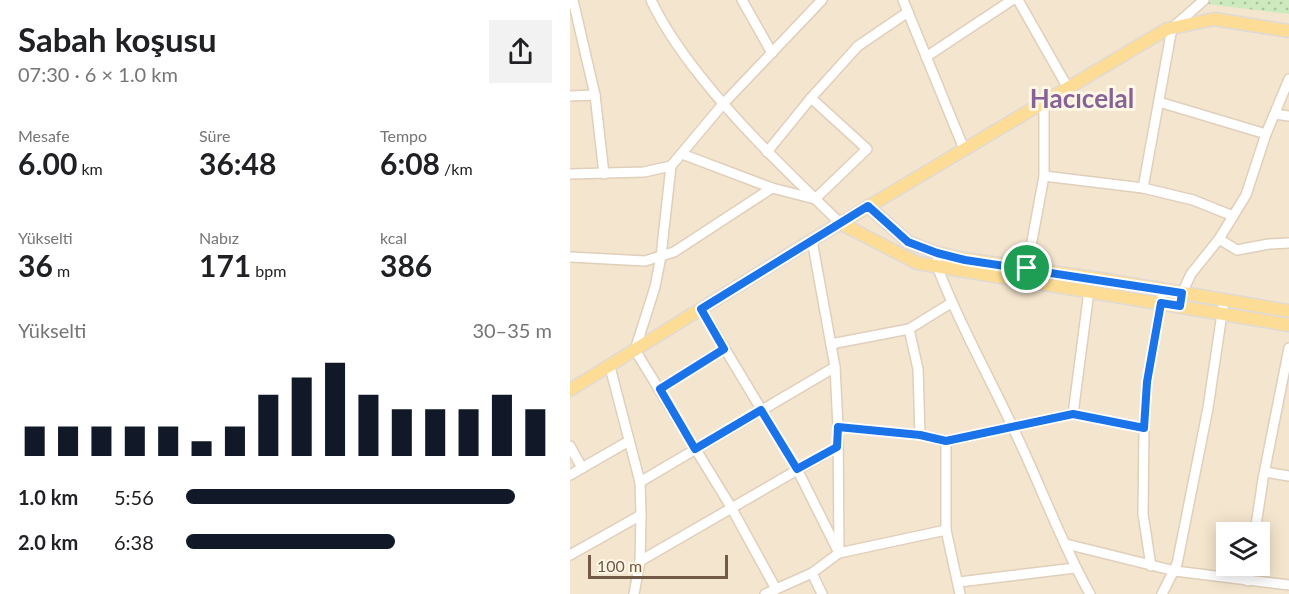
<!DOCTYPE html>
<html lang="tr">
<meta charset="utf-8">
<style>
:root{--surface:#fff;--page:#f2f2f2;--text:#202124;--muted:#757577;--accent:#111827}
body{margin:0;font-family:Lato,sans-serif;background:var(--page);color:var(--text);height:100vh;display:flex;flex-direction:column;font-size:22px;white-space:nowrap}
*{box-sizing:border-box;margin:0}
p{font-size:20px;color:var(--muted)}
.icon{flex:none;width:33px;height:33px;fill:none;stroke:currentColor;stroke-width:2;stroke-linecap:round;stroke-linejoin:round}
.map{position:relative;flex:1;overflow:hidden}
.panel{display:flex;flex-direction:column;background:var(--surface);width:570px}
.panel>*{flex:none}
.buttons{position:absolute;left:646px;top:522px;display:grid;gap:12px}
.buttons a{display:grid;place-items:center;width:54px;height:54px;border-radius:0px;background:var(--surface);box-shadow:0 3px 15px #0003;font-size:30px}
.scale{position:absolute;left:18px;bottom:15px;width:140px;box-sizing:border-box;padding-left:6px;border:3px solid #735947;border-top:0;font-size:16px;line-height:21px;white-space:nowrap;color:#735947;-webkit-text-stroke:4px #fff7e6;paint-order:stroke}
.pin{position:absolute;display:grid;place-items:center;width:51px;height:51px;color:#fff;margin:-26px;border:3px solid #fff;border-radius:50%;box-shadow:0 2px 6px #0007}
.round{display:grid;place-items:center;flex:none;width:63px;height:63px;border-radius:0px;background:var(--page)}
.headline{display:flex;align-items:center;justify-content:space-between;height:102px;padding:0 18px}
h1{font-size:33px;font-weight:700;line-height:45px}
.metrics{display:grid;grid-template-columns:repeat(3,1fr);gap:9px;height:102px;padding:6px 18px}
.metrics div{display:grid;align-content:center}
.metrics b{font-size:30px;font-weight:700}
.metrics small{font-size:16px;font-weight:400}
.metrics p{font-size:16px}
.chart{height:168px;padding:12px 18px}
.chart p{display:flex;justify-content:space-between}
.chart svg{width:100%;height:108px;margin-top:6px;stroke:var(--accent);stroke-width:6}
ul{padding:0 18px;list-style:none;font-size:20px}
li{display:grid;grid-template-columns:96px 72px 1fr;align-items:center;height:45px}
li i{height:15px;border-radius:8px;background:var(--accent)}
main{display:flex;flex:1;min-height:0}
.map>svg:first-child{display:block}
</style>
<main>
<section class="panel">
<div class="headline"><div><h1>Sabah koşusu</h1><p>07:30 · 6 × 1.0 km</p></div><a class="round"><svg class="icon" aria-label="share" viewBox="0 0 24 24"><path d="M12 15V3M7 8l5-5 5 5M5 13v7h14v-7"/></svg></a></div>
<div class="metrics">
<div><p>Mesafe</p><b>6.00<small> km</small></b></div>
<div><p>Süre</p><b>36:48</b></div>
<div><p>Tempo</p><b>6:08<small> /km</small></b></div>
</div>
<div class="metrics">
<div><p>Yükselti</p><b>36<small> m</small></b></div>
<div><p>Nabız</p><b>171<small> bpm</small></b></div>
<div><p>kcal</p><b>386</b></div>
</div>
<div class="chart"><p><span>Yükselti</span>30–35 m</p>
<svg viewBox="0 0 160 44" preserveAspectRatio="none"><path d="M5 44V32M15 44V32M25 44V32M35 44V32M45 44V32M55 44V38M65 44V32M75 44V19M85 44V12M95 44V6M105 44V19M115 44V25M125 44V25M135 44V25M145 44V19M155 44V25"/></svg>
</div>
<ul>
<li><b>1.0 km</b>5:56<i style="width:90%"></i></li>
<li><b>2.0 km</b>6:38<i style="width:57%"></i></li>
</ul>
</section>
<div class="map">
<svg width="719" height="594" viewBox="0 0 719 594">
<defs>
<pattern id="park-dots" width="8" height="8" patternUnits="userSpaceOnUse" patternTransform="scale(1.5)"><rect width="8" height="8" fill="#cdeabe"/><path d="M2 2h.1M6 6h.1" fill="none" stroke="#abc19c" stroke-width="1.8" stroke-linecap="round"/></pattern>
</defs>
<rect width="100%" height="100%" fill="#fdf3df"/>
<path fill="#f4e5ce" fill-rule="evenodd" d="M0,0H719V594H0ZM657,532H690V566H657Z"/>
<path fill="url(#park-dots)" d="M642,0H719V14L637,4Z"/>
<g fill="none" stroke-linecap="round" stroke-linejoin="round">
<g stroke="#e0cfbb" stroke-width="12">
<g id="minor">
<path d="M3,0L25,95L34,174"/>
<path d="M81,0C94,28 112,53 131,77C173,130 222,176 270,223"/>
<path d="M172,0L202,53"/>
<path d="M333,0L394,149"/>
<path d="M448,0L498,88"/>
<path d="M356,57L442,0"/>
<path d="M0,96L25,95"/>
<path d="M589,102L696,134"/>
<path d="M705,114L719,116"/>
<path d="M197,152L241,98L288,46L338,12"/>
<path d="M112,154L202,188L245,199L297,149L241,98"/>
<path d="M101,166L91,256L85,287L65,350L161,507L206,589"/>
<path d="M0,174L74,172L101,166L153,104L252,0"/>
<path d="M474,176L573,188L623,200L663,216"/>
<path d="M573,188L602,28L634,0"/>
<path d="M649,239L667,250L699,244L719,243"/>
<path d="M242,240L265,367L268,427L269,553"/>
<path d="M0,257L75,261L104,252L202,188"/>
<path d="M367,261V266C388,322 418,374 443,428C470,483 490,541 520,594"/>
<path d="M457,268L474,176V102"/>
<path d="M519,291L503,414L574,428"/>
<path d="M610,306L612,293L621,274L649,239L676,195L696,134L719,79"/>
<path d="M131,309L227,469L268,551"/>
<path d="M339,329L348,369L350,435"/>
<path d="M261,344L339,329L381,303"/>
<path d="M40,367L70,482L71,515L70,561L64,594"/>
<path d="M90,389L154,349"/>
<path d="M268,427L350,435L376,441L503,414"/>
<path d="M376,441V530L390,594"/>
<path d="M0,446L12,468L59,441"/>
<path d="M695,472L719,476"/>
<path d="M0,475L12,468"/>
<path d="M70,482L265,367"/>
<path d="M685,532L693,479L719,348"/>
<path d="M496,544L605,571L719,585"/>
<path d="M0,555L71,515"/>
<path d="M70,561L267,447"/>
<path d="M581,566L573,514L574,428L577,382L593,290"/>
<path d="M242,573L252,594"/>
<path d="M678,581L680,566"/>
<path d="M389,582L505,568"/>
<path d="M195,594L242,573L269,553L376,530"/>
<path d="M592,594L607,564L638,408L654,300"/>
</g>
</g>
<g stroke="#e0dad7" stroke-width="15">
<g id="major">
<path d="M298,206L338,242L367,253L395,259L537,280L719,311"/>
<path d="M270,223L347,263L719,325"/>
<path d="M0,390L242,240L597,29L644,19L719,31"/>
</g>
</g>
<use href="#minor" stroke="#fff" stroke-width="9"/>
<use href="#major" stroke="#fddd96" stroke-width="12"/>
</g>
<g fill="none" stroke-linecap="round" stroke-linejoin="round">
<g stroke="#fff" stroke-width="12">
<path id="route" d="M298,206L338,242L367,253L395,260L612,293L610,306L591,303L577,382L574,428L503,414L376,441L350,435L268,427L267,447L227,469L191,410L125,449L90,389L154,349L131,309Z"/>
</g>
<use href="#route" stroke="#1a73e8" stroke-width="8"/>
</g>
<g text-anchor="middle" stroke-width="6" stroke-linejoin="round" paint-order="stroke">
<g font-size="26" font-weight="bold" fill="#886297" stroke="#fff7e6">
<text x="512" y="108">Hacıcelal</text>
</g>
</g>
</svg>
<div class="buttons">
<a><svg class="icon" aria-label="layers" viewBox="0 0 24 24"><path d="M12 4l9 5-9 5-9-5zM3 14l9 5 9-5"/></svg></a>
</div>
<div class="scale">100 m</div>
<div class="pin" style="left:457px;top:268px;background:#1e9e55"><svg class="icon" aria-label="arrive" viewBox="0 0 24 24"><path d="M6 21V4h12l-3 4 3 4H6"/></svg></div>
</div>
</main>
